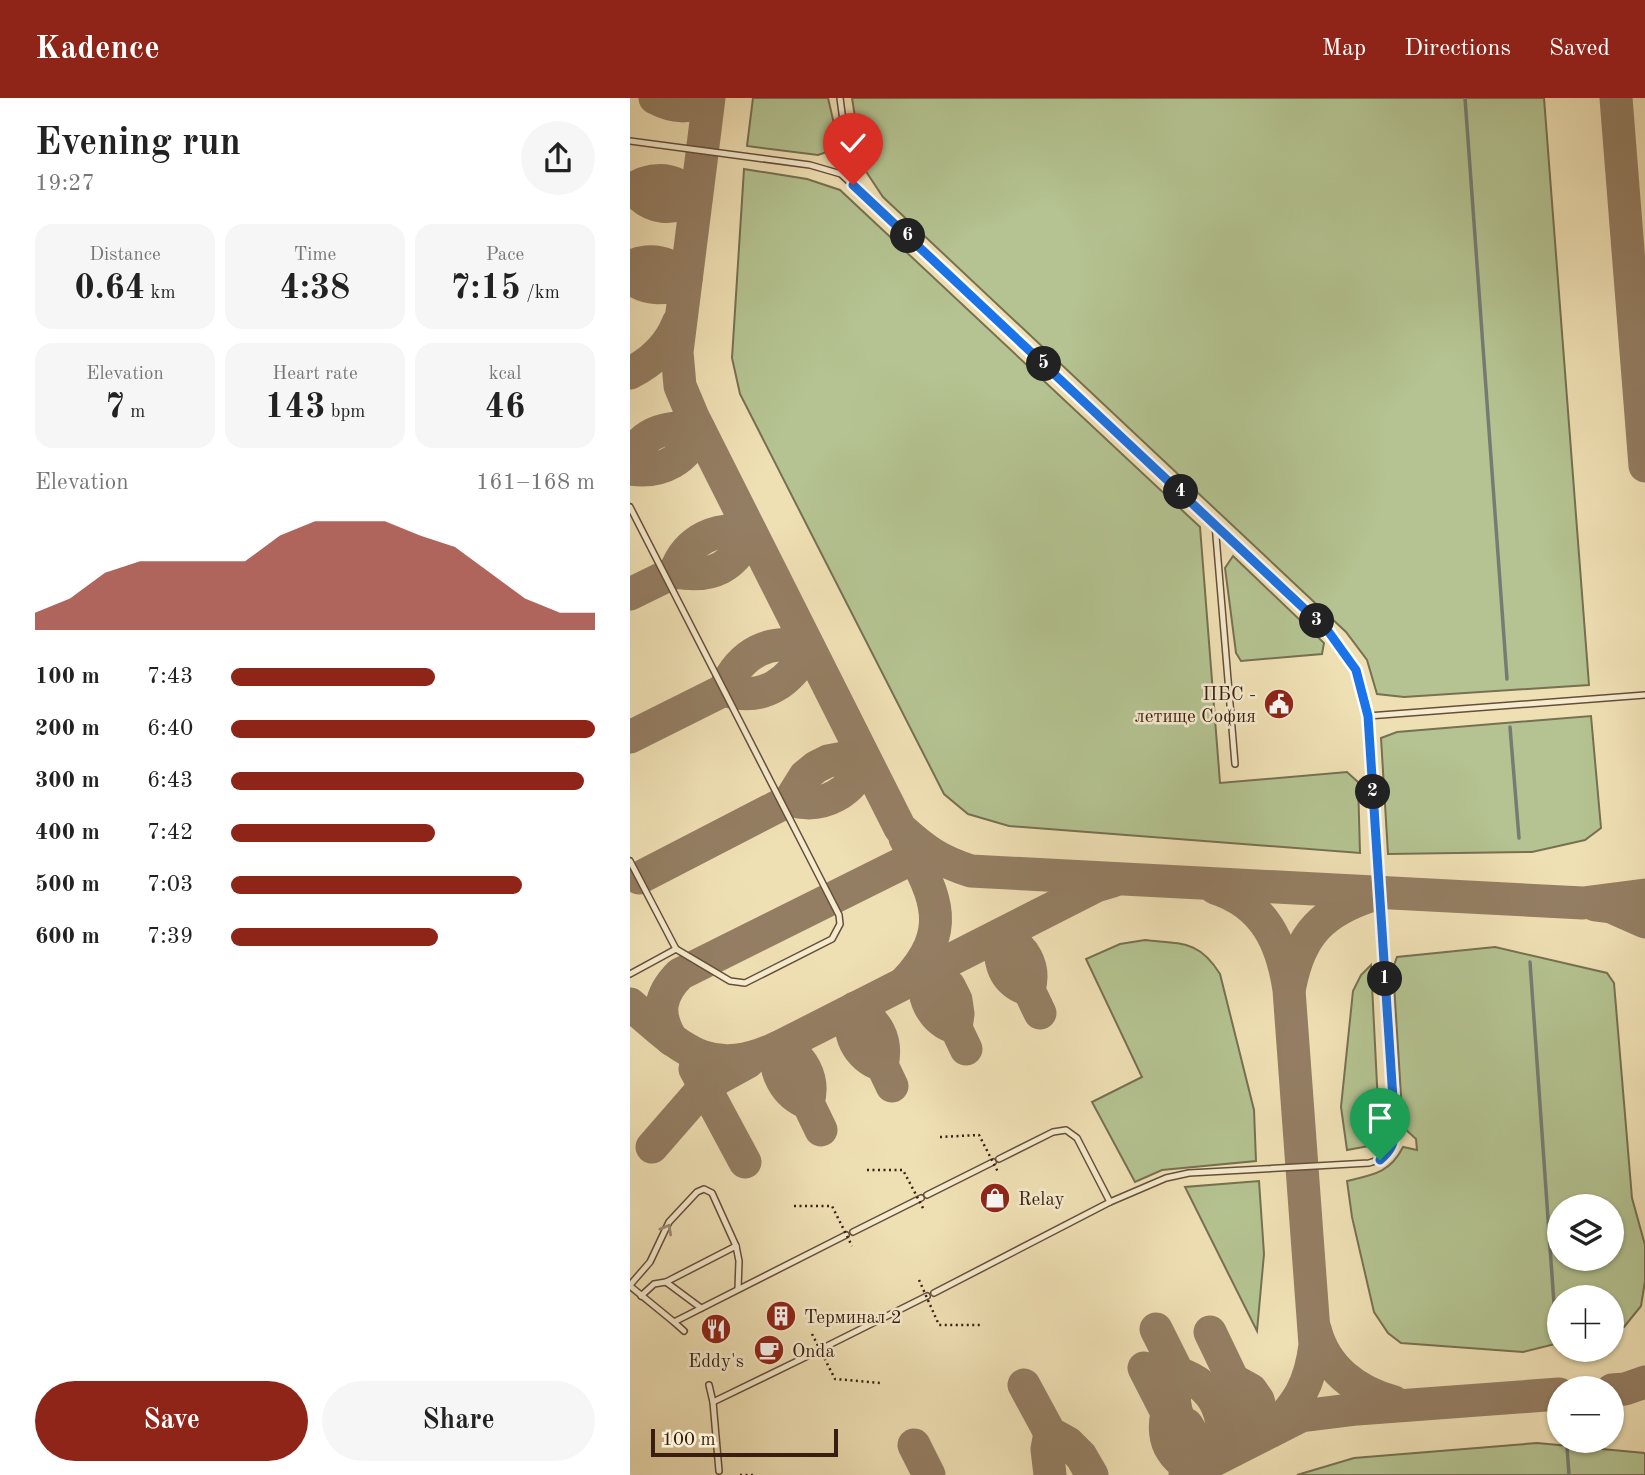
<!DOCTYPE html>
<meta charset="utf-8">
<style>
:root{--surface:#fff;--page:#f6f6f6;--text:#222;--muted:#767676;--accent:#8f2418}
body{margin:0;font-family:"Old Standard TT",serif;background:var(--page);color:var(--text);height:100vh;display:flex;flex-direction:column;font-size:26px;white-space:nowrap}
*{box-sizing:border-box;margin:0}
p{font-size:23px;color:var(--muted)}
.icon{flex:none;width:38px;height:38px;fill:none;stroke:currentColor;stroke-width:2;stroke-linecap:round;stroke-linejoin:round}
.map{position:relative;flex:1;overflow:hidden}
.panel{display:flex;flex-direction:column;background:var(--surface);width:630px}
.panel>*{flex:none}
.tools{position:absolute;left:917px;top:1096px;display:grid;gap:14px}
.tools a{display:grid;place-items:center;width:77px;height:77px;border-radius:50%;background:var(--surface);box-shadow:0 2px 5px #0004;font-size:35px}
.scale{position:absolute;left:21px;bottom:18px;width:187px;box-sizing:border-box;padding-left:7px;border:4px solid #3a1d12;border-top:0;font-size:19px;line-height:24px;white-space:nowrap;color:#3a1d12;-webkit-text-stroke:5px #f5ebce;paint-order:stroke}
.pin{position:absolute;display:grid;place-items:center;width:60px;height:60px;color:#fff;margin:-72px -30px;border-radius:50% 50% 50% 0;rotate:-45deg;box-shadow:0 0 7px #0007}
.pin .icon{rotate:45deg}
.km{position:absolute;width:35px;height:35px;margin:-18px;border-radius:50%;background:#222;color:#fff;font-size:19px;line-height:35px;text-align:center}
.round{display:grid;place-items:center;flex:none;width:74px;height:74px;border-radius:37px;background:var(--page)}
.headline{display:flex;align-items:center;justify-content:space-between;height:119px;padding:0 35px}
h1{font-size:38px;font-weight:800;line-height:52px}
.stats{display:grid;grid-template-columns:repeat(3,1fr);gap:10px;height:119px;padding:7px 35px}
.stats div{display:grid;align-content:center;border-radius:18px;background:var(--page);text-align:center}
.stats b{font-size:35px;font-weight:800}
.stats small{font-size:19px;font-weight:400}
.stats p{font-size:19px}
.chart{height:196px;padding:14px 35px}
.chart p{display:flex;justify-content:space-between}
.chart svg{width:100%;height:126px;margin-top:7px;fill:var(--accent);opacity:.7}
.button{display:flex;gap:14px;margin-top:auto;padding:14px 35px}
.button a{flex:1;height:80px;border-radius:42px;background:var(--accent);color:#fff;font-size:28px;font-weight:800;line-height:80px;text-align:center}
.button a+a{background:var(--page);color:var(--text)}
ul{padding:0 35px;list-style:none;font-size:23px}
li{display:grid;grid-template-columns:112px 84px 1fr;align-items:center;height:52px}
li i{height:18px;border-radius:9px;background:var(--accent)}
header{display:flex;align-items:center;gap:42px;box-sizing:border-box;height:98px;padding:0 35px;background:var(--accent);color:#fff}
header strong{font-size:33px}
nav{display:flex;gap:38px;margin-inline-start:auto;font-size:24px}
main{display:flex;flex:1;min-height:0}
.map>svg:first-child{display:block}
</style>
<header>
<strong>Kadence</strong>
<nav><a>Map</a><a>Directions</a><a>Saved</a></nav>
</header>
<main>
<section class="panel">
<div class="headline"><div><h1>Evening run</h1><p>19:27</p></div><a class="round"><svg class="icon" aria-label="share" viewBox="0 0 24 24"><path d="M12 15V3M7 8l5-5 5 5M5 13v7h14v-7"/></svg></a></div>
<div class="stats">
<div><p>Distance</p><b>0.64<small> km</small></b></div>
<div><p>Time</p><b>4:38</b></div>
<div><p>Pace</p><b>7:15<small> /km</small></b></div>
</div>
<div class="stats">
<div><p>Elevation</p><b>7<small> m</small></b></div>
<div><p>Heart rate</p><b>143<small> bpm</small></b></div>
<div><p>kcal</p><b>46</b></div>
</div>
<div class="chart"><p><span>Elevation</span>161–168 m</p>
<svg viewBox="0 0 160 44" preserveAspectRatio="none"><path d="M0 44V38L10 33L20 24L30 20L40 20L50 20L60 20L70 11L80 6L90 6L100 6L110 11L120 15L130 24L140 33L150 38L160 38V44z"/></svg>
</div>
<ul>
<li><b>100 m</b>7:43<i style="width:56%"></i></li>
<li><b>200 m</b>6:40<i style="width:100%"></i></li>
<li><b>300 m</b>6:43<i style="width:97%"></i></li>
<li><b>400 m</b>7:42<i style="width:56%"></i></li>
<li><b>500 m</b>7:03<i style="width:80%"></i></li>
<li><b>600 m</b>7:39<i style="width:57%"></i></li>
</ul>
<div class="button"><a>Save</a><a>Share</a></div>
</section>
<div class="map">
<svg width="1015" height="1377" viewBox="0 0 1015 1377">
<rect width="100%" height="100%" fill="#efe0b4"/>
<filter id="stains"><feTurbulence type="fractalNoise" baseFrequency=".00286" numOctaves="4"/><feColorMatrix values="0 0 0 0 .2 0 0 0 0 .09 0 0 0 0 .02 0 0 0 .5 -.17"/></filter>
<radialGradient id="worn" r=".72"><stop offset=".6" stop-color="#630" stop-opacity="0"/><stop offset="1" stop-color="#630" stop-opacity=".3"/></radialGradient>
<g fill="#b4c391" stroke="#777052" stroke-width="2" fill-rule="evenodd">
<path d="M123,0H198L208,43L200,53L188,57L117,48Z"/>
<path d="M222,0H914L959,587L774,599L747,596L737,562L716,534L253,99L233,69Z"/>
<path d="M114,71L177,81L210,92L570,429L590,685L717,674L728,684L730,755L379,728L338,716L314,696L110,296L102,260Z"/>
<path d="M603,458L694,545L692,556L611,563L606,555L595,470Z"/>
<path d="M961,618L971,730L955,742L902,754L758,756L751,640L767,634Z"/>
<path d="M515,842C551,846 569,842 590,876L624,1012L626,1063L532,1072L505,1084L462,1004L512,979L456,861L490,846Z"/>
<path d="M865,849L977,875L984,885L1002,1100L1015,1147V1183L1011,1208L994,1229L982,1232V1199H929V1245L893,1254L771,1245L758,1235L744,1214L722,1119L717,1083C743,1077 760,1075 773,1049L787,1052L786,1041L773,1029L763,870L767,859ZM929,1108H982V1160H929Z"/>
<path d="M741,867L750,1046L717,1052L711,1009L723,893L731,877Z"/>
<path d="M629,1083L634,1156L627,1233L555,1089Z"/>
<path d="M907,1345L1015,1355V1377H667L724,1360Z"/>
</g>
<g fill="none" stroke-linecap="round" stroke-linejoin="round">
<g stroke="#757c74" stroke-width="3.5">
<path d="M835,0L877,581"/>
<path d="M880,629L889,740"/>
<path d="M900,864L925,1220"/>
<path d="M937,1349L939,1377"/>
</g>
<g stroke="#947e63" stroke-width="33">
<path d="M25,0C44,10 59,11 78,0"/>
<path d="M79,0L47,254L50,288L63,319L270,730C294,752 309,763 341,773L953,805L1015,797"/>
<path d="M986,0L1015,368"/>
<path d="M0,91C6,90 9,87 15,85C36,78 52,86 66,100C43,113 21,112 4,91"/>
<path d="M0,169C20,159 42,164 56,181C38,193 16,193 0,179"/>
<path d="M0,275C22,264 39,248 48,225"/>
<path d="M0,358C16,332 40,327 69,331C58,361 32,376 0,371"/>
<path d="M0,496L45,474C57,441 88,427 121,435C104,469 83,481 45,474"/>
<path d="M0,639L94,592C110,555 140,539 179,550C161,583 134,605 94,592"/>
<path d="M275,740C304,796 326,830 275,884"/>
<path d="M9,780L160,702L175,678L186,669L198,663L214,660L235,663C223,694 194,712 160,702"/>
<path d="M585,790C635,806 652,845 659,892L685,1247C680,1287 668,1305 641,1333"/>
<path d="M965,807L981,809L1015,824"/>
<path d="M660,888C670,836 693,813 743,797"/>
<path d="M399,892C373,884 368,863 371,838C394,848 406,868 399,892L410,915"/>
<path d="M0,906C52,951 79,982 149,949L466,788L483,783"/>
<path d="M326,930C303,923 288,897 298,874L319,888L326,902L328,916L326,930L336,951"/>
<path d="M42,942C26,916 29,897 50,876L285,759"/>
<path d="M252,967C228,960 214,933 225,910C247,923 258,942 252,967L262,988"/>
<path d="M65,971L115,1064"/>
<path d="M178,1005C156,997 141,972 149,949C173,957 185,981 178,1005L191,1032"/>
<path d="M22,1049L76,987L118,964"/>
<path d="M526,1231L548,1275C587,1288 599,1321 589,1359C554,1344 536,1312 548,1275"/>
<path d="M685,1231C695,1271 727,1294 764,1304"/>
<path d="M580,1234L603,1282L621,1292L628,1302L632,1316L631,1338C607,1327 597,1307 603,1282"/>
<path d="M514,1270L537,1315L557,1327L563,1337L567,1355L564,1372C541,1359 531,1342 537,1315"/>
<path d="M394,1287L420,1335L438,1345L451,1358L462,1377"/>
<path d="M982,1292L995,1291L1015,1284"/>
<path d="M284,1347L299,1377"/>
<path d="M420,1377L417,1351L420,1335"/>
<path d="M555,1377L671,1318L727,1311L929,1296"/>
</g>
<g stroke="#674e3a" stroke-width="8">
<g id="service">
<path d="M210,0L215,38L211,76"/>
<path d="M0,43L180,67L211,76L698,533L726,572L738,618L765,1032C764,1051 757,1060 739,1065L559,1075L536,1080L480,1104L304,1195"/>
<path d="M0,409L209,817L210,826L202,841L115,885L100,883L46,851"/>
<path d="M585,426L605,666"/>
<path d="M738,618L1015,597"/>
<path d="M0,763L46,851L0,876"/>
<path d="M369,1061L423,1034L436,1032L447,1040L480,1104"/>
<path d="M297,1097L363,1064"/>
<path d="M223,1134L291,1100"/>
<path d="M36,1184L106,1148"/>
<path d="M0,1187L20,1164L39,1124L67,1094L74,1091L82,1095L106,1148L109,1163L108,1191"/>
<path d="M0,1188L44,1224L216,1137"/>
<path d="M11,1198L24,1186L36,1184L71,1210"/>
<path d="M44,1224L54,1233"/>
<path d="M197,1248L297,1198"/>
<path d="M79,1287L83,1304"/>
<path d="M89,1373L83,1304L190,1252"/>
</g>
</g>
<path stroke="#3a1d12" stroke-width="2.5" stroke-dasharray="2 3.5" stroke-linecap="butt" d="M110,1377H126"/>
<use href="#service" stroke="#f5ebce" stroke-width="5"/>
<g stroke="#3a1d12" stroke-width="2.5" stroke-dasharray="2 3.5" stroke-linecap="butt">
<path d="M310,1039L349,1037L368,1074"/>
<path d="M237,1072H273L294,1112"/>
<path d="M164,1108H202L222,1148"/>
<path d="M289,1182L309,1227H352"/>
<path d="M182,1236L205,1281L251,1285"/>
</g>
</g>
<defs><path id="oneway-chevron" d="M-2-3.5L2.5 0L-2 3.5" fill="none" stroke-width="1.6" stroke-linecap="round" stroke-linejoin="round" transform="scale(1.75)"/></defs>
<use stroke="#a18e79" href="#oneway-chevron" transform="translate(37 1131) rotate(-61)"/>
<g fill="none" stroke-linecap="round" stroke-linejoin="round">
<g stroke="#fff" stroke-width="14">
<path id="route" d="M223,87L698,533L726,572L738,618L765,1032C764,1046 761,1053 750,1062"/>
</g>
<use href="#route" stroke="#1a73e8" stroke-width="9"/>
</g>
<defs>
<g id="civic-disc" transform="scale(1.575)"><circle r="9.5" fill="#8f2418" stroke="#f5ebce"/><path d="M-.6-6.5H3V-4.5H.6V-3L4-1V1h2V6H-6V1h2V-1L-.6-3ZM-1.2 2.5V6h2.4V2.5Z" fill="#fff"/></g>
<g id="shop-disc" transform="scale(1.575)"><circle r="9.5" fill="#8f2418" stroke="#f5ebce"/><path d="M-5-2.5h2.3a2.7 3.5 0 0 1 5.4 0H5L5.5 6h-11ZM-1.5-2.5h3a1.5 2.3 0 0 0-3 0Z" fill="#fff"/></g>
<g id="building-disc" transform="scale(1.575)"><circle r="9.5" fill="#8f2418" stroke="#f5ebce"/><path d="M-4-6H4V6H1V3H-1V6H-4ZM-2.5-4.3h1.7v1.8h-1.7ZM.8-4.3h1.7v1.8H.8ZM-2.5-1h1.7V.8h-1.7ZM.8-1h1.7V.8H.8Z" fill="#fff"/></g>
<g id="restaurant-disc" transform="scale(1.575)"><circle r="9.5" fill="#8f2418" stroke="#f5ebce"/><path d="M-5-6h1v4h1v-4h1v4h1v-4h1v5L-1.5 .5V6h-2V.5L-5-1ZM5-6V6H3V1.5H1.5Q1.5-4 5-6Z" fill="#fff"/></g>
<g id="cafe-disc" transform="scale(1.575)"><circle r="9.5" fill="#8f2418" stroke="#f5ebce"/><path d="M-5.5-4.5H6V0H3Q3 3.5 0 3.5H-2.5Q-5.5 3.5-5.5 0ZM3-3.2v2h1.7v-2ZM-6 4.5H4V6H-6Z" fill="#fff"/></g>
</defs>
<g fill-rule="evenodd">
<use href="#civic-disc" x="649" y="606"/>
<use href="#shop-disc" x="365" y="1100"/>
<use href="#building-disc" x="151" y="1218"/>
<use href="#restaurant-disc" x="86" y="1231"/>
<use href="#cafe-disc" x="139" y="1252"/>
</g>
<g text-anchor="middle" stroke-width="5" stroke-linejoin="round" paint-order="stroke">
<g font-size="19" fill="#3a1d12" stroke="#f5ebce" text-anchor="start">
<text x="626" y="602" text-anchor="end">ПБС -<tspan x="626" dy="22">летище София</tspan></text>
<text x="388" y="1107">Relay</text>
<text x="174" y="1225">Терминал 2</text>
<text x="162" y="1259">Onda</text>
<text x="86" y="1269" text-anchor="middle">Eddy's</text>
</g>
</g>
<rect width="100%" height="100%" filter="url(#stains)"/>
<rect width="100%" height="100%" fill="url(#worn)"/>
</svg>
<div class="tools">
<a><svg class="icon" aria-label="layers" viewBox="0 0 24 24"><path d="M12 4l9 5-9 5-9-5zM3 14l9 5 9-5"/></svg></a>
<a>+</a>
<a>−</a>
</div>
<div class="scale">100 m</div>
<div class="pin" style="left:750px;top:1062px;background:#1e9e55"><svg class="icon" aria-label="arrive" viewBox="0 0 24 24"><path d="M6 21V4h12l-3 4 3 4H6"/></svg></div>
<div class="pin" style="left:223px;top:87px;background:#d93025"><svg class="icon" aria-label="check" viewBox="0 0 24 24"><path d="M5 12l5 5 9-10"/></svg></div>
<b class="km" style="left:755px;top:881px">1</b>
<b class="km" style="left:743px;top:694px">2</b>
<b class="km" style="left:687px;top:523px">3</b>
<b class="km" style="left:551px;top:394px">4</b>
<b class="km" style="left:414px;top:266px">5</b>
<b class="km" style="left:278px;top:138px">6</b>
</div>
</main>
